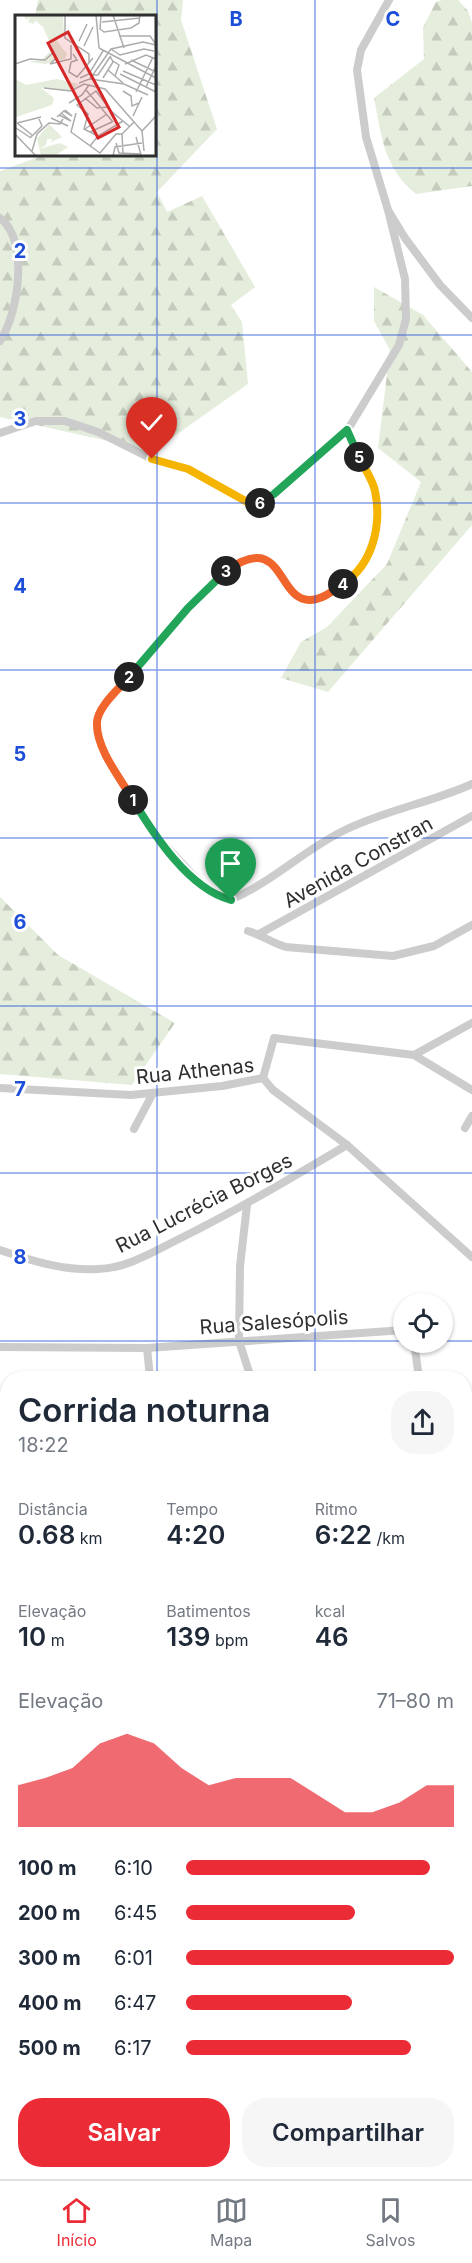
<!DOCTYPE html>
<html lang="pt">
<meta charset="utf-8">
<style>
:root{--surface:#fff;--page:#f6f6f7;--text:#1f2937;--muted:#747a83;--line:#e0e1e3;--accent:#eb2c37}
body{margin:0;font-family:Inter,sans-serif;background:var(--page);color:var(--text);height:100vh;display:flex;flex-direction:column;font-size:22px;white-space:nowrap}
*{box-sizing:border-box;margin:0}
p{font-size:20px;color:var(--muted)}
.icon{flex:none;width:33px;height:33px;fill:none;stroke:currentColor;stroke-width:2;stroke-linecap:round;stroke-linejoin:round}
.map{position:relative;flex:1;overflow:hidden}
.side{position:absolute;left:0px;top:1371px;width:472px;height:808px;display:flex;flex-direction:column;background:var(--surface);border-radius:24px 24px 0 0;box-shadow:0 2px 4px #0004}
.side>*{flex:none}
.tools{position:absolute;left:393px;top:1293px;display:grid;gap:12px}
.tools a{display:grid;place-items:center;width:60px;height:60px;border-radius:50%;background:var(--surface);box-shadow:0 2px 4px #0004;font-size:30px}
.pin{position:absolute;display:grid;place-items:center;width:51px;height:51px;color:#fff;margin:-62px -26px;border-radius:50% 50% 50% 0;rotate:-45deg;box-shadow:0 0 6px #0007}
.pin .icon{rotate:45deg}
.km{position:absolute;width:30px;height:30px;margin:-15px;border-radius:50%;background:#222;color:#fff;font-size:16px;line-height:30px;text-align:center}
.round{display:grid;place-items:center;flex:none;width:63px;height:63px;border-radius:24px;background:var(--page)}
.headline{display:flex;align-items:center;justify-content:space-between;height:102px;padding:0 18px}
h1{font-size:33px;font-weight:600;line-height:45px}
.metrics{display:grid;grid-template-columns:repeat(3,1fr);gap:9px;height:102px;padding:6px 18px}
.metrics div{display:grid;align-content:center}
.metrics b{font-size:26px;font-weight:600}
.metrics small{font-size:16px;font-weight:400}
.metrics p{font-size:16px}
.chart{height:168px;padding:12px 18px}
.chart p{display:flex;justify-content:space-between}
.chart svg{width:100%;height:108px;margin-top:6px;fill:var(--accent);opacity:.7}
.cta{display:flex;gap:12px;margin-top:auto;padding:12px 18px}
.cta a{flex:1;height:69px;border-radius:24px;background:var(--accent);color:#fff;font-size:24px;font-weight:600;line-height:69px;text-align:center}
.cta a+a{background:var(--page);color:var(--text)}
ul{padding:0 18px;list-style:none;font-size:20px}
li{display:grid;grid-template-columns:96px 72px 1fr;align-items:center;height:45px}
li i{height:15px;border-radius:8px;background:var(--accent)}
.tabs{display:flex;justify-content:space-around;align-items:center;height:84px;border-top:2px solid var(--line);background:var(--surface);font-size:16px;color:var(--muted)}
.tabs a{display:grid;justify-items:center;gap:3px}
.tabs .active{color:var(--accent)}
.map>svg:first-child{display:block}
</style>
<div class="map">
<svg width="472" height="2179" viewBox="0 0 472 2179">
<defs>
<pattern id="forest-firs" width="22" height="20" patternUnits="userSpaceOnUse" patternTransform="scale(1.5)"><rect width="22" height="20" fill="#e5eddc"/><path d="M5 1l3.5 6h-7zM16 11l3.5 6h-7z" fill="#c5ccbd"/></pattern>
</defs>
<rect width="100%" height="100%" fill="#fff"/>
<g fill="url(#forest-firs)">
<path d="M38,0H183L181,20L217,129L157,192L167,212L202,196L255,287L231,305L242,322L248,384L153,451L0,417V171L44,155L154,154V16H35Z"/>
<path d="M442,0H458L468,11L472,23V186L416,194C383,167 382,137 374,98L424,59L423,27L436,2Z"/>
<path d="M374,287L423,315L472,372V525L328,692L281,678L301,642L327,627L387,564L421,482L378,448L390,350L374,321Z"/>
<path d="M0,897L58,955L175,1023L132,1085L0,1074Z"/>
<path d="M7,2158L8,2172H60L65,2179H0V2160Z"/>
<path d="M386,2172H451L454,2179H379Z"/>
</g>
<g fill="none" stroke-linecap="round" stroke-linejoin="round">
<g stroke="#ccc" stroke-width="8">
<path d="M389,0L361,50L357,70L366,137L388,210L405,238L440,285L472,318"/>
<path d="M0,218C30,240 18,315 0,341"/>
<path d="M347,431C356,449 368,469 374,488C384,520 374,564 346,583C335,590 323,600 309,600C283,599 278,542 240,561C225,568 214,582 202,594C166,630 133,671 101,711L97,722L101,744L152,831L205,888L230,900C271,883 304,850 343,831C385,810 430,803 472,784"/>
<path d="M0,433L36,421H65L98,432L152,459L188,469L249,503L264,502L347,431L399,345L406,319L405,279L388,210"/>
<path d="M248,931C262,935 272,943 286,947L393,956L434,946L472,925"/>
<path d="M259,934L472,816"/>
<path d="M414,1055L472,1090"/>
<path d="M263,1078L274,1038L414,1055L472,1023"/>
<path d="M0,1088L131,1095L222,1086L263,1078L273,1090L347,1145L472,1257"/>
<path d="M465,1128L472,1116"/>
<path d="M134,1129L153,1093"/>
<path d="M247,1205L240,1266L239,1341L251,1378"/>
<path d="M0,1250C32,1261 64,1271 98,1269C129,1268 156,1250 183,1237C239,1209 293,1177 347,1145"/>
<path d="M414,1342L419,1378"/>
<path d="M0,1347L147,1348L404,1330"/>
<path d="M147,1348L150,1378"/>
<path d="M0,1513L8,1527"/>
<path d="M0,1688L8,1686"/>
<path d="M465,1718L472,1776"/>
<path d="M0,1855L8,1854"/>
<path d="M0,1996H8"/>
<path d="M465,2101L472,2111"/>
<path d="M465,2120H472"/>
<path d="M0,2138L4,2144"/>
</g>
</g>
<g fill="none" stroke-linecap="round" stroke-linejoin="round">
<g stroke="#fff" stroke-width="12">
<path id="split-1" d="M133,800C154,835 189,889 231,900"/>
</g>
<g stroke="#fff" stroke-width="12">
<path id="split-2" d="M129,677C120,688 97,707 97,723C96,749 121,779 133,800"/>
</g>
<g stroke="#fff" stroke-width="12">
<path id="split-3" d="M129,677L188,608L226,571"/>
</g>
<g stroke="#fff" stroke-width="12">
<path id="split-4" d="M226,571C284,530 276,599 309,600C322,600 333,591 343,584"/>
</g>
<g stroke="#fff" stroke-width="12">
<path id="split-5" d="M343,584C373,564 382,525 375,491C373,480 364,468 359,457"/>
</g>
<g stroke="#fff" stroke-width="12">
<path id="split-6" d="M260,503L274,494L347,430L359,457"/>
</g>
<g stroke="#fff" stroke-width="12">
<path id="split-7" d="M152,459L188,469L249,503H260"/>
</g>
<use href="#split-1" stroke="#22a559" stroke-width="8"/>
<use href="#split-2" stroke="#f0652b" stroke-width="8"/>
<use href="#split-3" stroke="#22a559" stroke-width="8"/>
<use href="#split-4" stroke="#f0652b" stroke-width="8"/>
<use href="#split-5" stroke="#f5b400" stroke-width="8"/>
<use href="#split-6" stroke="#22a559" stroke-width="8"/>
<use href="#split-7" stroke="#f5b400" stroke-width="8"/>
</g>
<path fill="none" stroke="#1d4ed8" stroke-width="1.5" stroke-opacity="0.55" d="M157,0V1378M315,0V1378M0,168H472M0,335H472M0,503H472M0,670H472M0,838H472M0,1006H472M0,1173H472M0,1341H404M442,1341H472M0,1509H8M465,1509H472M0,1676H8M465,1676H472M0,1844H8M465,1844H472M0,2011H8M465,2011H472M157,2172V2179M315,2172V2179"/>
<g text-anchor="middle" stroke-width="6" stroke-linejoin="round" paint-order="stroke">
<g font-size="20" fill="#2f2f2f" stroke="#fff">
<text transform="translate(358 862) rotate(-29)" y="7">Avenida Constran</text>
<text transform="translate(195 1071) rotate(-6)" y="7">Rua Athenas</text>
<text transform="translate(204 1203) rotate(-27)" y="7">Rua Lucrécia Borges</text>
<text transform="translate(274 1322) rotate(-4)" y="7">Rua Salesópolis</text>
</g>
</g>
<g transform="translate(15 15)">
<rect width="141" height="141" fill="#fff"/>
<path d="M9,0L48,1L49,19L40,23L52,39L50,44L30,49L15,47L27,44L38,34L28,12L20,5L19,9L13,7L15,2L11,5ZM0,64L11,70L42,64L64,69L55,76L26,73L39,83L37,90L1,102ZM34,109L47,122L36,127L37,124H32L31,130L24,134L45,128L53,132L40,141H26L22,124Z" fill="#e5eddc"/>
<path fill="none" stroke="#acacac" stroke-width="1.5" d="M50,0V23L74,39V48M81,0L84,33M86,0L85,14L89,17L116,13L124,8L125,0M98,0L109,33M87,7L125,3M104,21H135L140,28M64,26L72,9M69,31L78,12M84,33L141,63M96,34L105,40L129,34L139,36M58,39L62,45L56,47L54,57L62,62L78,43M116,45L141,57M98,46L104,50L100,61M0,49L15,44L30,45L38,38L41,43L35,49M35,49L56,44V30M110,49L131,40L141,44M93,55L108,68M108,56L141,70M105,59L141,77M78,60H83L95,42M65,63L74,59L88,36M88,63L98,47L95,41M75,64L109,69L133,80M64,68L75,64L96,34L128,27L141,30M131,72L141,51M29,73L56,76L69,69L90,74L127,116M71,75L98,107M108,76L116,81L117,91L124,88M121,77L138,42M70,83L82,93L93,92M54,88L67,80L74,70M61,98L56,117L85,138L101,119H107L119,107M44,100L56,106L46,98M118,101L127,82M42,102L49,96L57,101L50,95M36,103L53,111M2,108L26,102M2,108L17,120M1,113L16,123M70,114L92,99M127,116L129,136M127,116L141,101M75,117L97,107M0,119L21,141M107,119L108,139M83,121L69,114L73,99L62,90L81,76L96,96L114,111M121,122L126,140M15,123L27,111L24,104M101,128L104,138L126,139M75,131L83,121L108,106M17,136L22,119L34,108L45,109L48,104M98,141L100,132L127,128"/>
<path fill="#d62828" fill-opacity="0.15" stroke="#d62828" stroke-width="3" d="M53,17L104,112L83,123L33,28Z"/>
<rect width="141" height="141" fill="none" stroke="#2f2f2f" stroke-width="3"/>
</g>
<g font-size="20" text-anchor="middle" font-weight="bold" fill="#1d4ed8" stroke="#fff" stroke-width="6" stroke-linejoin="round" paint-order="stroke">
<text x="236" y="26">B</text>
<text x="393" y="26">C</text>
<text x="20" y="258">2</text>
<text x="20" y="426">3</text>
<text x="20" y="593">4</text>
<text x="20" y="761">5</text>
<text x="20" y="929">6</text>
<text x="20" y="1096">7</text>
<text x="20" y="1264">8</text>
</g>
</svg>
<div class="tools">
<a><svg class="icon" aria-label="locate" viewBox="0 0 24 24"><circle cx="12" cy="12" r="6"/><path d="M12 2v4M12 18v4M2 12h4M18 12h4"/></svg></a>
</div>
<div class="pin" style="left:231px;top:900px;background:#1e9e55"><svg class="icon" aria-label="arrive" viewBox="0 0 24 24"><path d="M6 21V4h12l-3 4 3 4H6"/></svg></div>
<div class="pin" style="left:152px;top:459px;background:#d93025"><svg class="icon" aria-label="check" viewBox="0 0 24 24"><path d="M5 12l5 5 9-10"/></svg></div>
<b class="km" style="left:133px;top:800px">1</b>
<b class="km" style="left:129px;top:677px">2</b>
<b class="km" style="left:226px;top:571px">3</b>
<b class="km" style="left:343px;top:584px">4</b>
<b class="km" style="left:359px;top:457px">5</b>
<b class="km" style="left:260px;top:503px">6</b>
<section class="side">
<div class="headline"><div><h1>Corrida noturna</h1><p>18:22</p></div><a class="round"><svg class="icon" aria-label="share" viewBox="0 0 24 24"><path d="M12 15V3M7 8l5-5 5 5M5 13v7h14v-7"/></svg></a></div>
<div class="metrics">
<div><p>Distância</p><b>0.68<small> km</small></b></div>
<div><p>Tempo</p><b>4:20</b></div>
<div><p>Ritmo</p><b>6:22<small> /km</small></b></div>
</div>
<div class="metrics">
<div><p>Elevação</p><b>10<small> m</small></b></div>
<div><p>Batimentos</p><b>139<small> bpm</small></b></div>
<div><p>kcal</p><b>46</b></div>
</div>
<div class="chart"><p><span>Elevação</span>71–80 m</p>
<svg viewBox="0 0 160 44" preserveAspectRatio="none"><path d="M0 44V27L10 24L20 20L30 10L40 6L50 10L60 20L70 27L80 24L90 24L100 24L110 31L120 38L130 38L140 34L150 27L160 27V44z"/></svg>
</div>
<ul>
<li><b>100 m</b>6:10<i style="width:91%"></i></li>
<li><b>200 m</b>6:45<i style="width:63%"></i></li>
<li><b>300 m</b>6:01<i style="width:100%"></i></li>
<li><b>400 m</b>6:47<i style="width:62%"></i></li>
<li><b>500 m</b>6:17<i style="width:84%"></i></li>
</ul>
<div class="cta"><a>Salvar</a><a>Compartilhar</a></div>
</section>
</div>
<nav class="tabs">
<a class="active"><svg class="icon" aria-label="home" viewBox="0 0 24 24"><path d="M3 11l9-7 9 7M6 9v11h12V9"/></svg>Início</a>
<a><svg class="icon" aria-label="map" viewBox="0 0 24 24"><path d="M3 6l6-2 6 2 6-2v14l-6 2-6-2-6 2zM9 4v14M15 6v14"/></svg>Mapa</a>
<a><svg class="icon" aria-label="saved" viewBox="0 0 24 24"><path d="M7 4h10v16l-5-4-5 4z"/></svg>Salvos</a>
</nav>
